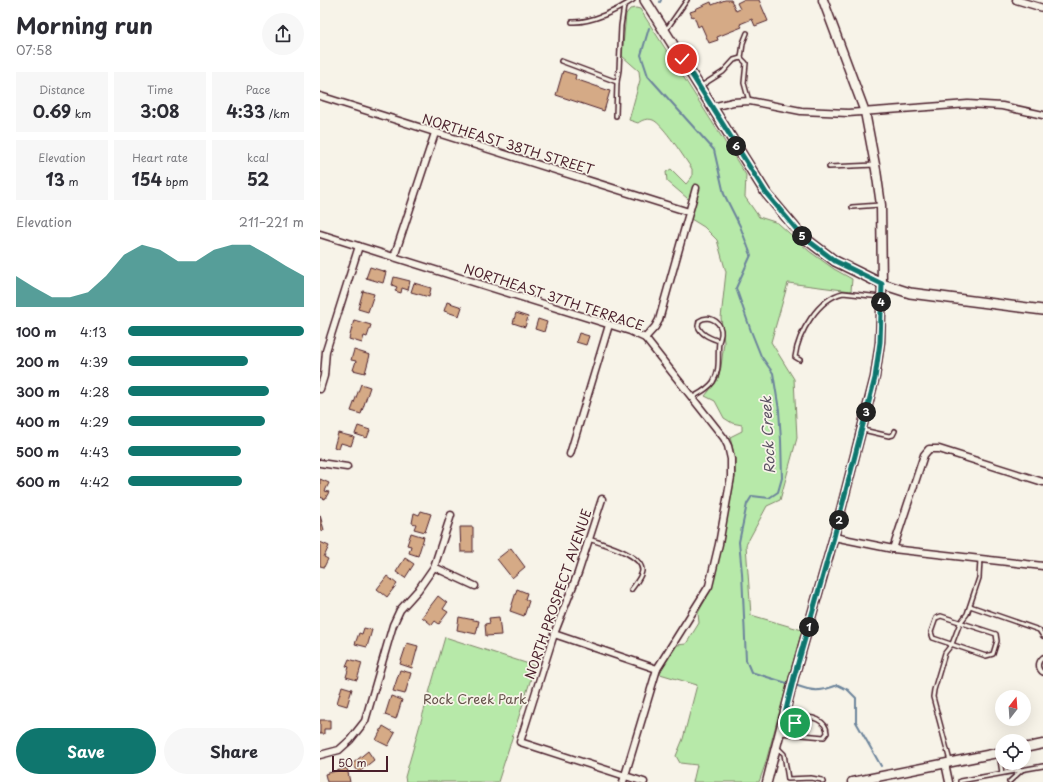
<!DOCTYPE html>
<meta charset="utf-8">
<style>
:root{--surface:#fff;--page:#f7f7f7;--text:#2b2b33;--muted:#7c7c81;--accent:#0f766e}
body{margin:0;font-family:"Playpen Sans",sans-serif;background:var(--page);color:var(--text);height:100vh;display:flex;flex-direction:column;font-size:15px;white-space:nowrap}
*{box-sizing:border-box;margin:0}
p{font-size:13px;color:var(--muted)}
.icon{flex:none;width:22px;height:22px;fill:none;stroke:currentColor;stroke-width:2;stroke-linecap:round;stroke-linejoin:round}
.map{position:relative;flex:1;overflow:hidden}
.details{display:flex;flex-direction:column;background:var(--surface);width:320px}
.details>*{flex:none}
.needle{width:26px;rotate:17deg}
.controls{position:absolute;left:675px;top:690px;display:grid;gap:8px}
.controls a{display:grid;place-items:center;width:36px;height:36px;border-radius:50%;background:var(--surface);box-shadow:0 4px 16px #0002;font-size:20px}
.scale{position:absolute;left:12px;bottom:10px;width:56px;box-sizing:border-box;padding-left:4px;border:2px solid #4a1f2b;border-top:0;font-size:11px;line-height:14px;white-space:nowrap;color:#4a1f2b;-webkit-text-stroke:3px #f7f3e8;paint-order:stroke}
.pin{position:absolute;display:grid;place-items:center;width:34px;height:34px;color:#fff;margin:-17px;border:2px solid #fff;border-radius:50%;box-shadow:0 1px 4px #0007}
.km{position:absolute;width:20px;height:20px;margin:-10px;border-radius:50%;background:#222;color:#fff;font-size:11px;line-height:20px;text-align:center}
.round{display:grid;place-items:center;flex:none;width:42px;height:42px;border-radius:21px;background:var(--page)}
.overview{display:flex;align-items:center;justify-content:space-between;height:68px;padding:0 16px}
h1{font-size:22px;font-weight:700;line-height:30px}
.figures{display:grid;grid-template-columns:repeat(3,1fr);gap:6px;height:68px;padding:4px 16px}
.figures div{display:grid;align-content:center;border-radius:0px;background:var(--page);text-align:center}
.figures b{font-size:17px;font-weight:700}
.figures small{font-size:11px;font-weight:400}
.figures p{font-size:11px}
.chart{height:112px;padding:8px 16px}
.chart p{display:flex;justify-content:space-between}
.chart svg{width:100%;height:72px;margin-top:4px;fill:var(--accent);opacity:.7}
.action{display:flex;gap:8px;margin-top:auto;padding:8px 16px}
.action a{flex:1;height:46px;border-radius:24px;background:var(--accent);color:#fff;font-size:16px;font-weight:700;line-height:46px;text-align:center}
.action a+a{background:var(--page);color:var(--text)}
ul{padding:0 16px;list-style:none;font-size:13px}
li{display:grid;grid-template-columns:64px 48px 1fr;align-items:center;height:30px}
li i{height:10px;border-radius:5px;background:var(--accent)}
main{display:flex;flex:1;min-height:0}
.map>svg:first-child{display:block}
</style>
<main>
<section class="details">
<div class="overview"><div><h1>Morning run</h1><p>07:58</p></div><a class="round"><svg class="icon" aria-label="share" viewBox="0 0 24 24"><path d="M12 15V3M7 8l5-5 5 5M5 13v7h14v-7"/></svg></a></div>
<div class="figures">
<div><p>Distance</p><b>0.69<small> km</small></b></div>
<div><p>Time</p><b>3:08</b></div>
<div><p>Pace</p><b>4:33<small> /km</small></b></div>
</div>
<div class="figures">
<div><p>Elevation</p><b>13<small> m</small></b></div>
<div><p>Heart rate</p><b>154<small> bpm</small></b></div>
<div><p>kcal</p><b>52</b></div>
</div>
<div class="chart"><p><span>Elevation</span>211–221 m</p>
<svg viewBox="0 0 160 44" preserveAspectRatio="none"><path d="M0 44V25L10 32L20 38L30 38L40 35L50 25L60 12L70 6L80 9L90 16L100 16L110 9L120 6L130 6L140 12L150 19L160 25V44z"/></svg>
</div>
<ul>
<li><b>100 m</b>4:13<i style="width:100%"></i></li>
<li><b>200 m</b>4:39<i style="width:68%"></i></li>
<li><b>300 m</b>4:28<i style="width:80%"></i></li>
<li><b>400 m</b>4:29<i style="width:78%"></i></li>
<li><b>500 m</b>4:43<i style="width:64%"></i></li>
<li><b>600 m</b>4:42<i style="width:65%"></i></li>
</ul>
<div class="action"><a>Save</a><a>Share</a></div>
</section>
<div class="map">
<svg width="723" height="782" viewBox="0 0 723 782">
<rect width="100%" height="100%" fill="#f7f3e8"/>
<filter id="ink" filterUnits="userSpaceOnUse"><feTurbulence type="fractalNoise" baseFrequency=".025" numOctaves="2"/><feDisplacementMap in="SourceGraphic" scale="8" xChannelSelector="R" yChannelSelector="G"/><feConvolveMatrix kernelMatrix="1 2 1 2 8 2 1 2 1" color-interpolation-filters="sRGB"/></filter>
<g filter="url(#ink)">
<g fill="#b7e9a9" stroke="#80846a">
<path d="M316,8L320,9L426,175L425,197L439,217L458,223L489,251L514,269L532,279L531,291L468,283L451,342L474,379L477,438L460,500L447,506L426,545L431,615L482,630L445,765L439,782H373L377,765L360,763L356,756L363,739L377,685L340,674L342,667L357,645L366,644L379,623L378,613L391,589L395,576L415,477V458L410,437L422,431V425L412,423L404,418L395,401L385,396L397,381L401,367L404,342L401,318L406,272L397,240L384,227L371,219L374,204L347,181L346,172L351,169L366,184L372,177V169C365,159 343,124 333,120C327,118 322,120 318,123L309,120L320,80L319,71L302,56L306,14L310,9Z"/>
<path d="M125,637L215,666L178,782H86L85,777Z"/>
</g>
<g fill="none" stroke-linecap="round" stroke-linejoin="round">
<g stroke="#6c849b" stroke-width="2">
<path d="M340,2L341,0"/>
<path d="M329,28L321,55L328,76L394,150L404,194L420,226L431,255L416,288L431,331L441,356L453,373L459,410L461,440L462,478L458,492L449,498L432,496L427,504L419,542L422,573L426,660L431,672L470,684"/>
<path d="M475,685C494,692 499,692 518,685L528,690L536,698V722L561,766"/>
</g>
</g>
<g fill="#d5aa86" stroke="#4a1f2b">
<path d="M405,0H411L416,11L420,9L417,3L423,0H439L448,21L435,26L432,19L420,24L422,27L397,37L398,40L389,43L381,25L378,27L374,16L372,17L370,12L376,10L375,9L391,2L392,5Z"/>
<path d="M243,71L256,75L255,79L290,91L284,111L236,95Z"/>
<path d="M50,267L66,272L63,283L46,278Z"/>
<path d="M74,277L90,281L88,290L82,288L81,293L75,291L77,287L72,285Z"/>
<path d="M94,283L111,288L109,297L91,292Z"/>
<path d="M43,291L54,294L48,312L38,309Z"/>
<path d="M127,302L142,307L139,316L124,311Z"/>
<path d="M196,313L208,317L205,327L193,323Z"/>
<path d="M218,319L227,322L224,332L215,329Z"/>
<path d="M34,320L51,325L47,337L44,336L42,343L29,339Z"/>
<path d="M259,333L269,336L266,345L256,342Z"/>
<path d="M34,350L50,355L45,373L33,370L36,361L31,360Z"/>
<path d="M41,384L50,387L41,414L31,411Z"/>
<path d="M38,426L50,430L47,438L35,434Z"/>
<path d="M18,433L34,437L31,446L21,443L19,449L14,447Z"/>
<path d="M0,479L9,483L5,491L9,492L5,499L0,497V498Z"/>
<path d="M101,511L111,514L105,532L94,529L96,524L92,523L94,513L99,515Z"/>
<path d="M0,515L4,530L0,531Z"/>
<path d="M140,527H153V552H141Z"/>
<path d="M91,533L104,537L98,556L89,553L91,546L87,545Z"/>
<path d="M0,542L9,546L4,557L8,559L4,567L0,566Z"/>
<path d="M191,548L205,567L192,578L177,559Z"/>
<path d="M85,558L94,564L85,578L76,572Z"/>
<path d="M67,576L77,584L67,597L57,589Z"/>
<path d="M197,589L207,593L205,599L209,601L204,616L190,611Z"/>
<path d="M118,596L127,603L123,609L128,612L119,624L115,621L112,625L102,617Z"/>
<path d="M139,617L159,621L156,634L137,630Z"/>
<path d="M179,617L181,635L166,636L165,624L170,623L169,618Z"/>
<path d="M44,628L52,630L47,647L35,644L39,633L42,634Z"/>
<path d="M87,643L98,646L92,668L80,664Z"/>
<path d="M29,659L42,663L37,680L26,677L29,667L26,666Z"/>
<path d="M80,670L91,673L85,694L73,691Z"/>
<path d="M22,686L32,689L27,706L17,703Z"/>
<path d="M71,696L82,700L76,719L65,715Z"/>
<path d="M0,720H10V729H4V734H0Z"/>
<path d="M63,726L75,733L68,746L56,740Z"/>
<path d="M48,751L54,760L39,772L32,764Z"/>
<path d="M27,768L30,782H7L5,774Z"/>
</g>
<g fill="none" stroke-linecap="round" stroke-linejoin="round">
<g stroke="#4a1f2b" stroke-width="6">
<g id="service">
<path d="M252,22C271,23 298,10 313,0"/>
<path d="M346,30L367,0"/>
<path d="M421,58L423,43L427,33"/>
<path d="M241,61L297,82L299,70L301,26L304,6"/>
<path d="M381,86L403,72L414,60L421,58L426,63L424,83L429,101"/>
<path d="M296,116L297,82"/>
<path d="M509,167L555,165"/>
<path d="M532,207L560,205"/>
<path d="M480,360L475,357C478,333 498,299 523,293L561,297"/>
<path d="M373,397C380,393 388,389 393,382C401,369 397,356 399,342C400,338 402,335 401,330C399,320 388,315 379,321L378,326C381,335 391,338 399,341"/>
<path d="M543,430L569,436L573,435L575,431"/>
<path d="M269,539C282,544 323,554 322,571C321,578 315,584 311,590"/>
<path d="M650,606L719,630L723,636"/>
<path d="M621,616L676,634L677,641L673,654L666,656L613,638L611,632L616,618Z"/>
<path d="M723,657C717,662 717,669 723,673"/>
<path d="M460,733L504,737L507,733C507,721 491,714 481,719C478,720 477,722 475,723H463"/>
<path d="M458,748L464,754L468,779L491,778L502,780L503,782"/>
<path d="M679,753L682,773"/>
<path d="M630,761L613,697L614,690L625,653L632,644L640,623L647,614L659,578L660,559"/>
<path d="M640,782V781L723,766"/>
<path d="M689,782L702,770"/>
</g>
</g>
<g stroke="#4a1f2b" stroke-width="9">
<g id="minor">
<path d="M696,0L723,8"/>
<path d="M0,96L369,212"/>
<path d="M392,107L413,102L430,101L481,111L528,113L648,104L682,106L723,115"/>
<path d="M0,234L310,331L325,338L404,438L408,446L411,459V477L399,544L389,586L337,669L303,782"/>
<path d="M74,257L115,133"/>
<path d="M325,338L335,327L339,320L376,188"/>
<path d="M0,389L4,376L6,351L39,246"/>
<path d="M250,454L289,325"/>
<path d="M0,463L27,467"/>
<path d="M282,499L258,573L234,634L200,742L324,782"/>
<path d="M514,537L573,549L723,566"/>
<path d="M573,549L604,455L609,449H619L723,482"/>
<path d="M114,567L155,586"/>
<path d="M234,634L337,669"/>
<path d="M0,755L19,750L30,740L45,721L73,625L80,610L98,590L114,567L131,515"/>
<path d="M625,763L629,782"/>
</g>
</g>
<g stroke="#4a1f2b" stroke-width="11">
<g id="tertiary">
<path d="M704,748L723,744"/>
<path d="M447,782L474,677L514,537L555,377L560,342L562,284L561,205L556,170L545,112L503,0"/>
<path d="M532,782L682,752"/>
</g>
</g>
<g stroke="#4a1f2b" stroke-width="12">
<path id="secondary" d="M325,0L446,193L482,236L515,261L562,284L590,293L723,310"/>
</g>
<use href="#service" stroke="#f7f3e8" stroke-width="3"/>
<use href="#minor" stroke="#f7f3e8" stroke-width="6"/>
<use href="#tertiary" stroke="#f7f3e8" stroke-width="8"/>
<use href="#secondary" stroke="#f7f3e8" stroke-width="9"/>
</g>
</g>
<g fill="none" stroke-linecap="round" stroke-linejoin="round" filter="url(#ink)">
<g stroke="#fff" stroke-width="8">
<path id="route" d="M362,59L446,193L482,236L515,261L562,284L560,342L555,378L514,537L474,677L463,722L475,723"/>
</g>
<use href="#route" stroke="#0f766e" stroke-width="5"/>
</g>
<g text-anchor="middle" stroke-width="3.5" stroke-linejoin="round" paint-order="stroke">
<g font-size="13" fill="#4a1f2b" stroke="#f7f3e8">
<text transform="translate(188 144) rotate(17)" y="5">NORTHEAST 38TH STREET</text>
<text transform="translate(234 297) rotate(18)" y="5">NORTHEAST 37TH TERRACE</text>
<text transform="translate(238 594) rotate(-71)" y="5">NORTH PROSPECT AVENUE</text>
</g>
<g font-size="13" fill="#65524a" stroke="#f7f3e8">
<text x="155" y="704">Rock Creek Park</text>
</g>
<g font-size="14" font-style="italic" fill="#5b5263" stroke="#f7f3e8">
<text transform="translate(448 435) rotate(-93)" y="5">Rock Creek</text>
</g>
</g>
</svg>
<div class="controls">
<a><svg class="needle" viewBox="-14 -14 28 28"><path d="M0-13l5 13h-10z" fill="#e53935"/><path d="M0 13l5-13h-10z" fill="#7c7c81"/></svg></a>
<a><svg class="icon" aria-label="locate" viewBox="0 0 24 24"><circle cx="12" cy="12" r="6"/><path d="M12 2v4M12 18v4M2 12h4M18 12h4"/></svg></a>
</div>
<div class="scale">50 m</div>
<div class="pin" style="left:475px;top:723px;background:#1e9e55"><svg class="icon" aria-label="arrive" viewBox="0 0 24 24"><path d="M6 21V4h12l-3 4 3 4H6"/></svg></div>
<div class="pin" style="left:362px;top:59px;background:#d93025"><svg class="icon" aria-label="check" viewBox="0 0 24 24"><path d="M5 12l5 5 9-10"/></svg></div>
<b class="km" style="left:489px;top:627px">1</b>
<b class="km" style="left:519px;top:520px">2</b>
<b class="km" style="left:546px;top:412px">3</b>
<b class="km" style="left:561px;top:302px">4</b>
<b class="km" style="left:482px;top:236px">5</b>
<b class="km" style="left:416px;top:146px">6</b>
</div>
</main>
